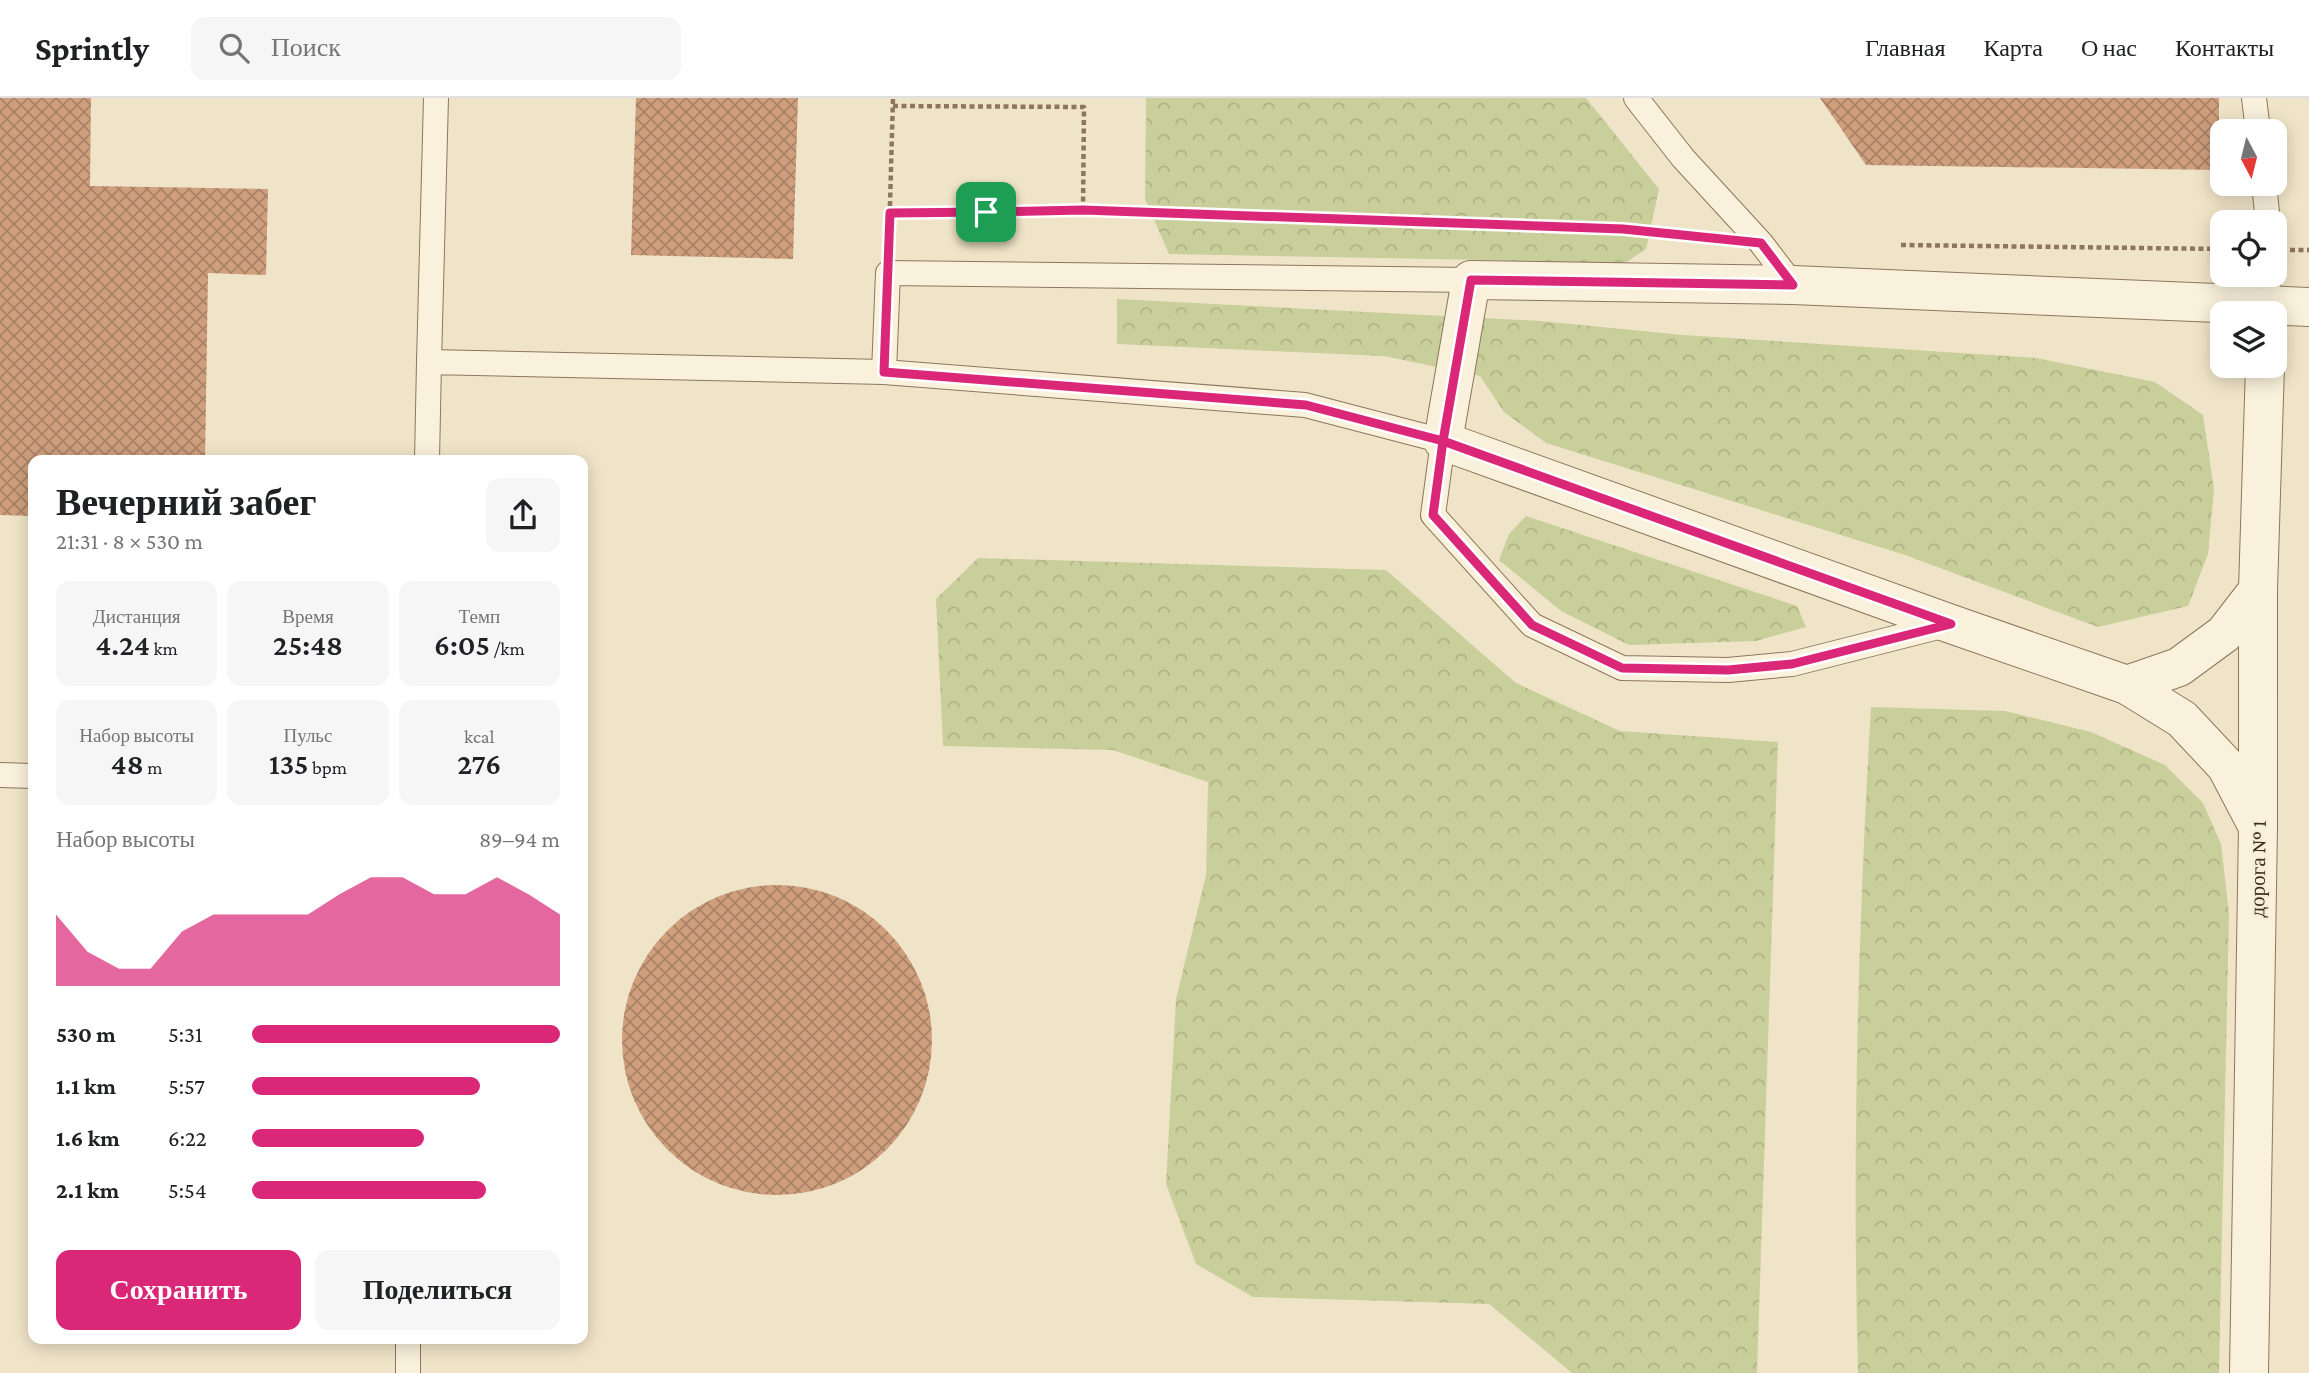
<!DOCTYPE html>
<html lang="ru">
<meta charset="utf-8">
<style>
:root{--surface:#fff;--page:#f6f6f6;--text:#202124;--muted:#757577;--line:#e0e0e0;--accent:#db2777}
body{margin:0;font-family:"Crimson Pro",serif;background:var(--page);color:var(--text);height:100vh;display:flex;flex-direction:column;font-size:26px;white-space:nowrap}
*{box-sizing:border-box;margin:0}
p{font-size:23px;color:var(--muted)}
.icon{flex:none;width:38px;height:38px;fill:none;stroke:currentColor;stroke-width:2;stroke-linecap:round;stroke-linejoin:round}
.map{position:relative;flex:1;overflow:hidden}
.sheet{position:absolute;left:28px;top:357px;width:560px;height:889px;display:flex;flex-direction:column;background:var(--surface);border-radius:14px;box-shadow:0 4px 18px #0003}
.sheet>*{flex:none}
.needle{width:46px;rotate:173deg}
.controls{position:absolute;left:2210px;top:21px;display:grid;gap:14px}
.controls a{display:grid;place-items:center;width:77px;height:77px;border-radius:14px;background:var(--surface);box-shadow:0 4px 18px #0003;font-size:35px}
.pin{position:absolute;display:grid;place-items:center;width:60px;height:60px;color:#fff;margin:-30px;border-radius:14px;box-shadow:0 4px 10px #0006}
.round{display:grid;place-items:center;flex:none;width:74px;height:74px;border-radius:14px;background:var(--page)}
.head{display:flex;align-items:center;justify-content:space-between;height:119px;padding:0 28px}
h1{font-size:38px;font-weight:600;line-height:52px}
.stats{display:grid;grid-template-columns:repeat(3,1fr);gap:10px;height:119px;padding:7px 28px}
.stats div{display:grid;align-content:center;border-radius:14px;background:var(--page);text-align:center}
.stats b{font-size:30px;font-weight:600}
.stats small{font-size:19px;font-weight:400}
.stats p{font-size:19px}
.chart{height:196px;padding:14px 28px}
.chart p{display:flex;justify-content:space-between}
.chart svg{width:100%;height:126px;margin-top:7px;fill:var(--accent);opacity:.7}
.cta{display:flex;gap:14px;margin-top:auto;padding:14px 28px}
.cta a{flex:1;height:80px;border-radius:14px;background:var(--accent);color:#fff;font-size:28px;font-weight:600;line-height:80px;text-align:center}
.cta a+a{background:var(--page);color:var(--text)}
ul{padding:0 28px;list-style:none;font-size:23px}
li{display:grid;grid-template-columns:112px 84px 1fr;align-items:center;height:52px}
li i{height:18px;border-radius:9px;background:var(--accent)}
header{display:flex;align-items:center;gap:42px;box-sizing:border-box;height:98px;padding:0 35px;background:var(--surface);border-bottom:2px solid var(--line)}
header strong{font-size:33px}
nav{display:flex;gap:38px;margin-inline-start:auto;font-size:24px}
.search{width:490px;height:63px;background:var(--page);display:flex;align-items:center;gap:18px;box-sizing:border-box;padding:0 24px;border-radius:14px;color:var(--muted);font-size:26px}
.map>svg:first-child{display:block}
</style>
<header>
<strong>Sprintly</strong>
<div class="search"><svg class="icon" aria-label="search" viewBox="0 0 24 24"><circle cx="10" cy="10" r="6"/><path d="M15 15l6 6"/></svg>Поиск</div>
<nav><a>Главная</a><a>Карта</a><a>О нас</a><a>Контакты</a></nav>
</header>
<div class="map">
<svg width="2309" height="1275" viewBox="0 0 2309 1275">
<defs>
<pattern id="forest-crowns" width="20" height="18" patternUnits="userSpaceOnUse" patternTransform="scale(1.75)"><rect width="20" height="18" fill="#c9cf9b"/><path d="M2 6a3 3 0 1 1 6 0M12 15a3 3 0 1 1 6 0" fill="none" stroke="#aeb285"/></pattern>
<pattern id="building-cross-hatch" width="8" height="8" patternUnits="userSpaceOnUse" patternTransform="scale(1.75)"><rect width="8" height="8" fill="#cf9f7d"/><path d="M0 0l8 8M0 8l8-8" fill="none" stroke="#a98266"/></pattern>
</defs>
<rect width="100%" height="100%" fill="#f0e4c8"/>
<g fill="url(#forest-crowns)">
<path d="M1146,0H1586L1659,91L1646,151L1622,167L1488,162L1169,156L1145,101Z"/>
<path d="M1117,201L1541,223L1683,237L2036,260L2155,284L2203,317L2214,391L2208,456L2188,508L2098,529L1905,457L1546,345L1504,314L1480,278L1384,258L1117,246Z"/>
<path d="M1526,418L1797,508L1806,529L1756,543L1629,547L1561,513L1499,462L1509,436Z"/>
<path d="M978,460L1386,472L1516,585L1620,633L1778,644L1757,1275H1572L1489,1206L1253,1199L1196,1166L1166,1086L1176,901L1206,777L1208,684L1113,652L943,648L936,501Z"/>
<path d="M1871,609L2005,613L2091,634L2165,667L2203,705L2221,746L2229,816L2219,1275H1858C1852,1053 1858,831 1871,609Z"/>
</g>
<g fill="url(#building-cross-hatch)">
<path d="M0,0H91L90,88L268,91L266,177L208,175L205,362H33V418L0,417Z"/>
<path d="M636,0H798L793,161L631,157Z"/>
<path d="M1820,0H2219V72L1866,67Z"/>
<circle cx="777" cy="942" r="155"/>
</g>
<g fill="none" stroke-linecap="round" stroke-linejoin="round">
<g stroke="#8d765c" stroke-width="26">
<g id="service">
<path d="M1636,0L1683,60L1761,145L1793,187"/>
<path d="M2254,0L2258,33"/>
<path d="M2264,86L2268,124"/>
<path d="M1471,182L888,175L884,274L1305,307L1443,343L1433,417L1532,527L1622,570L1728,572L1792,566L1950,526"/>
<path d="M2267,208L2268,177"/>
<path d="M429,264L436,0"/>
<path d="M427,362L429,264L884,274"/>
<path d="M0,677L33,678"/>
<path d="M408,1275V1241"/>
</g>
</g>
<g stroke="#8d765c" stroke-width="40">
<g id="minor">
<path d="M2127,587L2179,569L2224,536L2258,492"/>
<path d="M2258,729L2226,668L2182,621L2127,587L1951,526L1443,343L1471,182L1793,187L2309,209"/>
<path d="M2249,1275L2258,729V492L2265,268"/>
</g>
</g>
<g stroke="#8d765c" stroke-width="4.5" stroke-dasharray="5 3.5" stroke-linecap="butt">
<path d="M893,8L1084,9L1083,112"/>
<path d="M890,115L1083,112L1623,131L1710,140"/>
<path d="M889,142L893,0"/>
<path d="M1901,147L2222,151"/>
<path d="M2290,152H2309"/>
</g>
<use href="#service" stroke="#faf1dc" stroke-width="24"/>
<use href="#minor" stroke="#faf1dc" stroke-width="38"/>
</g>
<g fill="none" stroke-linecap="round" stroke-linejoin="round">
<g stroke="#fff" stroke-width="14">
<path id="route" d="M986,114L890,115L884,274L1306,307L1443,343L1433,417L1532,527L1622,570L1728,572L1792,566L1951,526L1443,343L1471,182L1793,187L1761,145L1623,131L1083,112L986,114"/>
</g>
<use href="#route" stroke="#db2777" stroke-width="9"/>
</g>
<g text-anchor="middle" stroke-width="5" stroke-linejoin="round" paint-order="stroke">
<g font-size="21" fill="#3d2e20" stroke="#f7eed8">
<text transform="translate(2258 771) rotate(-89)" y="7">дорога № 1</text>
</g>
</g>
</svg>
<div class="controls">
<a><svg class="needle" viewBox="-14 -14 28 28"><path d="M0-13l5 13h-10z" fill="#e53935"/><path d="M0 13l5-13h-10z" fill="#757577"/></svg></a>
<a><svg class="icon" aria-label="locate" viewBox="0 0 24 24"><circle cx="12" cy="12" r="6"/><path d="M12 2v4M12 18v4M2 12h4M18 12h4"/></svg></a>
<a><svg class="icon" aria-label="layers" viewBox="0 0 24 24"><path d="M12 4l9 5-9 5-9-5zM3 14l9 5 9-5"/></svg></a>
</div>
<div class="pin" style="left:986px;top:114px;background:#1e9e55"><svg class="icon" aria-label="arrive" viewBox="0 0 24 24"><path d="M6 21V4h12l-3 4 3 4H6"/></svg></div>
<section class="sheet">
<div class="head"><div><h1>Вечерний забег</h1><p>21:31 · 8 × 530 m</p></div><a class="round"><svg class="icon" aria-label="share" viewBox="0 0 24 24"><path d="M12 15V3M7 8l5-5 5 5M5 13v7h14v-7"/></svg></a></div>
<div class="stats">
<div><p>Дистанция</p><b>4.24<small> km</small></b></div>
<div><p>Время</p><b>25:48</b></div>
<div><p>Темп</p><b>6:05<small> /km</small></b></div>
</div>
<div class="stats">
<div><p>Набор высоты</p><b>48<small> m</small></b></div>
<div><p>Пульс</p><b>135<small> bpm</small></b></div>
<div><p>kcal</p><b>276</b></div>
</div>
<div class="chart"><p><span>Набор высоты</span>89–94 m</p>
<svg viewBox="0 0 160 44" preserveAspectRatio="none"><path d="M0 44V19L10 32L20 38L30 38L40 25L50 19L60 19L70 19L80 19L90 12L100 6L110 6L120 12L130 12L140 6L150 12L160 19V44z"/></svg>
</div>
<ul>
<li><b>530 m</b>5:31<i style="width:100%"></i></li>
<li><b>1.1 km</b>5:57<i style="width:74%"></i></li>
<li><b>1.6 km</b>6:22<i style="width:56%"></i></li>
<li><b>2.1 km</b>5:54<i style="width:76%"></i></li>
</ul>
<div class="cta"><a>Сохранить</a><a>Поделиться</a></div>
</section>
</div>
